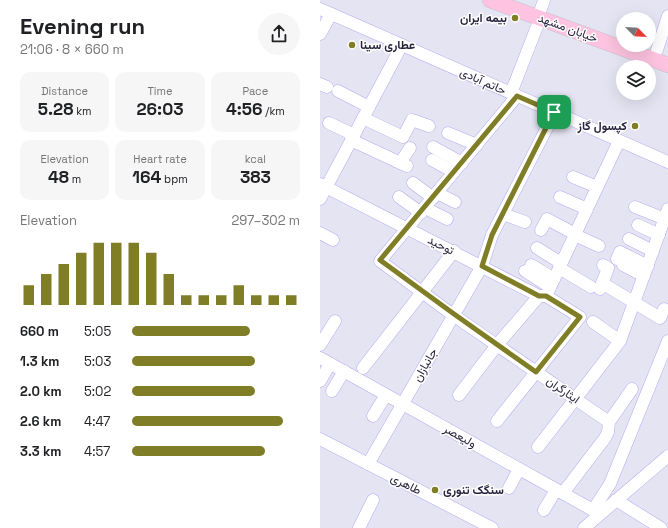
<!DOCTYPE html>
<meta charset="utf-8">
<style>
:root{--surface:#fff;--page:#f6f6f6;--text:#202124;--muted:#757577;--accent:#7f7e26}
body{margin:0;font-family:"Space Grotesk",Vazirmatn,sans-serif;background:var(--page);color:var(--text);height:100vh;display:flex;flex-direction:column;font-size:15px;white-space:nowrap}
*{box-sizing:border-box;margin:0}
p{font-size:13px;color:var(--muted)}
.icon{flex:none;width:22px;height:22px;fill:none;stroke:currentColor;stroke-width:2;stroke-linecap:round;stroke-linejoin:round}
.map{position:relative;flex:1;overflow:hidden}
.side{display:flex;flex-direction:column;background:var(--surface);width:320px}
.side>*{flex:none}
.needle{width:26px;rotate:114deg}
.fabs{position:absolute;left:296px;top:12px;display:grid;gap:8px}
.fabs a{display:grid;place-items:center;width:40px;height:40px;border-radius:50%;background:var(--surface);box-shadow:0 4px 16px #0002;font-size:20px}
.pin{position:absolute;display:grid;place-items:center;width:34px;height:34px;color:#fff;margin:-17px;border-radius:8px;box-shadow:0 2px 6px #0006}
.round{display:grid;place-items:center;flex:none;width:42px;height:42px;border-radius:21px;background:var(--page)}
.summary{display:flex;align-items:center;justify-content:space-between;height:68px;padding:0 20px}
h1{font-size:22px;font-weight:600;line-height:30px}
.stats{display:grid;grid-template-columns:repeat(3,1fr);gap:6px;height:68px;padding:4px 20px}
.stats div{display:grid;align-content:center;border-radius:10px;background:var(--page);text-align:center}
.stats b{font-size:17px;font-weight:600}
.stats small{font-size:11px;font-weight:400}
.stats p{font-size:11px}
.chart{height:112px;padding:8px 20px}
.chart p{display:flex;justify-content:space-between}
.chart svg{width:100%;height:72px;margin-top:4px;stroke:var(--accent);stroke-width:6}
ul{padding:0 20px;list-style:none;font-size:13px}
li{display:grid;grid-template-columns:64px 48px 1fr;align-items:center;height:30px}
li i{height:10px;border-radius:5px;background:var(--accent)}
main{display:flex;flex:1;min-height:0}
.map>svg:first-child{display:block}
</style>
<main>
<section class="side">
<div class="summary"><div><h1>Evening run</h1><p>21:06 · 8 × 660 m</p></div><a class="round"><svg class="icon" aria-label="share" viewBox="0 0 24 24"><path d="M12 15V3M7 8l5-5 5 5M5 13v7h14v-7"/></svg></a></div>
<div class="stats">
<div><p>Distance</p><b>5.28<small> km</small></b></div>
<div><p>Time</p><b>26:03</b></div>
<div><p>Pace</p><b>4:56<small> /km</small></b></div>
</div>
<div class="stats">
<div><p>Elevation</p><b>48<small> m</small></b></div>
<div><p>Heart rate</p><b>164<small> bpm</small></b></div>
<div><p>kcal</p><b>383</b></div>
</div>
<div class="chart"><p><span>Elevation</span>297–302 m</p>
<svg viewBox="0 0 160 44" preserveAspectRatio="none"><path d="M5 44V32M15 44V25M25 44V19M35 44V12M45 44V6M55 44V6M65 44V6M75 44V12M85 44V25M95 44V38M105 44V38M115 44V38M125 44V32M135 44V38M145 44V38M155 44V38"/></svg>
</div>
<ul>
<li><b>660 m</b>5:05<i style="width:70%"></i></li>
<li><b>1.3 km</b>5:03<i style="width:73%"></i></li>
<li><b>2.0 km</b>5:02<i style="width:73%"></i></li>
<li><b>2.6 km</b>4:47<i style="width:90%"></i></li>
<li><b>3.3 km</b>4:57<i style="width:79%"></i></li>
</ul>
</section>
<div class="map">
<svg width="348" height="528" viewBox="0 0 348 528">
<rect width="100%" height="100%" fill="#e5e4f2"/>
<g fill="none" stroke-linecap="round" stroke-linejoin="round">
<g stroke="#b2abf1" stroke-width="13">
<g id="minor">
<path d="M0,9L348,162"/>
<path d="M221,9L224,0"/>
<path d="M0,34L11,14"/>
<path d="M337,50L348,16"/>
<path d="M0,84L7,87"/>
<path d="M18,91L49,107"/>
<path d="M191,93L218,24"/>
<path d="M197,96L60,261L133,315L289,422"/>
<path d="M43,118L83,137L92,120L109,126"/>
<path d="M9,123L34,135"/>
<path d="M128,133L157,145"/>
<path d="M31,140L87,166"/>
<path d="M113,147L142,163"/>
<path d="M112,160L134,172"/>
<path d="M80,163L90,148"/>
<path d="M253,177L277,187"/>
<path d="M93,183L113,198"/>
<path d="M0,184L219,296"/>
<path d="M117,193L135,202"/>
<path d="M79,197L101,213"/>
<path d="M240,197L267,209"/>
<path d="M0,199L82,45"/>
<path d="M315,207L345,219"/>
<path d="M105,208L127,219"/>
<path d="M183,214L205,222"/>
<path d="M318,225L339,235"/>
<path d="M221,230L227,219L255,234"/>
<path d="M0,233L13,240"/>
<path d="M255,235L279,246"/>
<path d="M309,239L333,251"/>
<path d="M217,248L241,263"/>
<path d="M297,259L300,252L328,266"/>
<path d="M211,265L234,279"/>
<path d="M303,265L324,276"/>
<path d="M239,268L271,287"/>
<path d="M205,271L230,287"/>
<path d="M282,283L340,318L344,309"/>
<path d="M280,289L288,268L283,265"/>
<path d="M226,296L299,141"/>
<path d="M273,322L300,341"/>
<path d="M0,345L15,321"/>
<path d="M0,358L280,514"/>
<path d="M43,368L134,251"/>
<path d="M0,381L10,364"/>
<path d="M12,391L24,371"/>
<path d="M139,395L177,345L219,296H226"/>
<path d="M53,416L66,395"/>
<path d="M177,421L260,317L226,296"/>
<path d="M0,439L172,528"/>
<path d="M218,447L300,341L348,209"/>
<path d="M48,464L162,266L172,235L235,112"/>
<path d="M189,488L199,469"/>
<path d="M243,493L285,438L288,432L289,422L312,389"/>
<path d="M296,500L341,528"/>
<path d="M224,510L236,490"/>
<path d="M273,510L290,484L348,341"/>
<path d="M39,528L53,500"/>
<path d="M264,528L348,456"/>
</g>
</g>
<g stroke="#c3c1c9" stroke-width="16">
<path id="major" d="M170,0L348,65"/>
</g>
<use href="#minor" stroke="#fff" stroke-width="12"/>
<use href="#major" stroke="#fdc3e0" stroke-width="15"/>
</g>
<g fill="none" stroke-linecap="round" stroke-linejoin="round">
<g stroke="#fff" stroke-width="8">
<path id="route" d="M197,96L234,112L172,235L162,266L219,296H226L260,317L216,372L134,314L60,260Z"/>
</g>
<use href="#route" stroke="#7f7e26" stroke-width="5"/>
</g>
<g fill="#7f7e26" stroke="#fff" stroke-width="1.5">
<circle cx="195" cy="18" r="4"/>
<circle cx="32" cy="45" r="4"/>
<circle cx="315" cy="126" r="4"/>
<circle cx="115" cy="490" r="4"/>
</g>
<g text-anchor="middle" stroke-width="3" stroke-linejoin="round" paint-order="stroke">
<g font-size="12" font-weight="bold" fill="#27233e" stroke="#fff" text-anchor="end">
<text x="187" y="22">بیمه ایران</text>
<text x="40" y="49" text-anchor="start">عطاری سینا</text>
<text x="307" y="130">کپسول گاز</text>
<text x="123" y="494" text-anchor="start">سنگک تنوری</text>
</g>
<g font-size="12" fill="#27233e" stroke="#fff">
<text transform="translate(248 28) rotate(20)" y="4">خیابان مشهد</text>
<text transform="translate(163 81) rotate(24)" y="4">حاتم آبادی</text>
<text transform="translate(121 245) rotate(27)" y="4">توحید</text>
<text transform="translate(105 365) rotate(-60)" y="4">جانبازان</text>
<text transform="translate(243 390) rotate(35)" y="4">ایثارگران</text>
<text transform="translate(140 436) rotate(29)" y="4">ولیعصر</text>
<text transform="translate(86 484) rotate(27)" y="4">طاهری</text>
</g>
</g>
</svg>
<div class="fabs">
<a><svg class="needle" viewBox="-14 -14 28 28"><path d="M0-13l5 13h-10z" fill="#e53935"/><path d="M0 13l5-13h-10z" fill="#757577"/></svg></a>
<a><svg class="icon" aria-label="layers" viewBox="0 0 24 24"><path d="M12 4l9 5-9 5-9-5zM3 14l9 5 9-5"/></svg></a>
</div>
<div class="pin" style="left:234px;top:112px;background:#1e9e55"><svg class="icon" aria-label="arrive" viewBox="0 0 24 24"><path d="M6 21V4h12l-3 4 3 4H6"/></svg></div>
</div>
</main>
